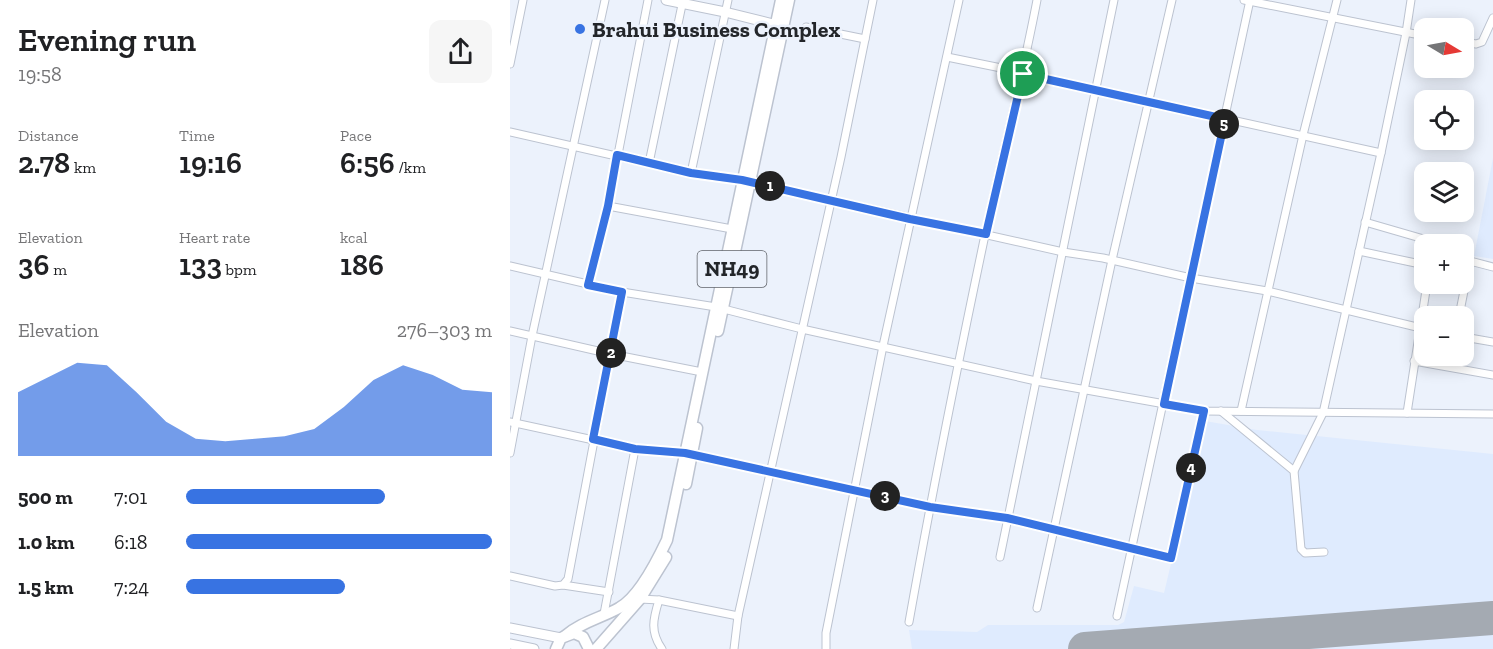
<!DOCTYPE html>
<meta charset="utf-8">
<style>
:root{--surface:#fff;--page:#f6f6f6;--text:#202124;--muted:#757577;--accent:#3873e2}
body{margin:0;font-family:"Zilla Slab",serif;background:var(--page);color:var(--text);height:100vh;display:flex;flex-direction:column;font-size:22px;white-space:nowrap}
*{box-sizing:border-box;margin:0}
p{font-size:20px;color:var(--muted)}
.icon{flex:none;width:33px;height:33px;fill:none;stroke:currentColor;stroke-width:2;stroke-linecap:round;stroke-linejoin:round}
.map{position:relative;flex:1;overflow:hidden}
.sheet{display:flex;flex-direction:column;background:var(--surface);width:510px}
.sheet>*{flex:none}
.needle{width:39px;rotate:100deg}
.buttons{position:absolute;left:904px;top:18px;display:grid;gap:12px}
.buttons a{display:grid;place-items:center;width:60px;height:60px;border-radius:12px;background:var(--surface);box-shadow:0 3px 15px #0003;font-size:30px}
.pin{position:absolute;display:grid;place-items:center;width:51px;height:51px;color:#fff;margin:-26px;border:3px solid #fff;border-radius:50%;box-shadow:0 2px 6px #0007}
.km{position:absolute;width:30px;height:30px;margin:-15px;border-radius:50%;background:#222;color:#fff;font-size:16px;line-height:30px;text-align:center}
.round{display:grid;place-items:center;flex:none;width:63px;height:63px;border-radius:12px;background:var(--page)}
.head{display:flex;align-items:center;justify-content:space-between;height:102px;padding:0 18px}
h1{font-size:33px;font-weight:600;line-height:45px}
.figures{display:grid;grid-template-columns:repeat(3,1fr);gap:9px;height:102px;padding:6px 18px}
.figures div{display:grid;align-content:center}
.figures b{font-size:30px;font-weight:600}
.figures small{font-size:16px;font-weight:400}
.figures p{font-size:16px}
.chart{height:168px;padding:12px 18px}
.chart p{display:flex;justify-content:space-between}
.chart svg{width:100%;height:108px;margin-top:6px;fill:var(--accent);opacity:.7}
ul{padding:0 18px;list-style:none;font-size:20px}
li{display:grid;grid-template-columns:96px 72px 1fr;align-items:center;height:45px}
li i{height:15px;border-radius:8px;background:var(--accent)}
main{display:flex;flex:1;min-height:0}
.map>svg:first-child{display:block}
</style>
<main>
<section class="sheet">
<div class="head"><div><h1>Evening run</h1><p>19:58</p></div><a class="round"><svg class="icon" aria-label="share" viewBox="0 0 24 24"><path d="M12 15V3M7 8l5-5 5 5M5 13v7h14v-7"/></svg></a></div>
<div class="figures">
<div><p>Distance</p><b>2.78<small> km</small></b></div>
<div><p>Time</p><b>19:16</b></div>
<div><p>Pace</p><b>6:56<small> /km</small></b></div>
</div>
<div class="figures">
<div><p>Elevation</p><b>36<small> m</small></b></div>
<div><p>Heart rate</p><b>133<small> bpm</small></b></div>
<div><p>kcal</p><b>186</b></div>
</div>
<div class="chart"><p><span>Elevation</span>276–303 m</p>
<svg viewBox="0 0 160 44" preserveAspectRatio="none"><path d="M0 44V18L10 12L20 6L30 7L40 18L50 30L60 37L70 38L80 37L90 36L100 33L110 24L120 13L130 7L140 11L150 17L160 18V44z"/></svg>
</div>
<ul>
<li><b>500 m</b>7:01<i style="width:65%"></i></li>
<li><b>1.0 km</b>6:18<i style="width:100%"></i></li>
<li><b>1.5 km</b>7:24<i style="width:52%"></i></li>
</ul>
</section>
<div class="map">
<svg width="983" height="649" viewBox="0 0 983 649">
<rect width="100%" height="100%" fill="#ecf2fc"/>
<g fill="#dfebfe">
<path d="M983,158V259L964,256Z"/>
<path d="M695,421L747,430L983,454V649H402L399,630L467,632L478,625H608L614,622L624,586L654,593Z"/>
</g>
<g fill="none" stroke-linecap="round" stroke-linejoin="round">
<path stroke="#a4aab2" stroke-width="34" d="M575,649L983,618"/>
<g stroke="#bcc3d0" stroke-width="9">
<g id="minor">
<path d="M734,0L915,36"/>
<path d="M296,27L355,39"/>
<path d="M954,42L966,44L972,42L983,18"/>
<path d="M437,57L501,70"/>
<path d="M0,64L13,0"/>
<path d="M513,74L871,153"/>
<path d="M0,132L181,173L232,180L553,252L593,258L681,278L757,291L915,329"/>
<path d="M139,163L173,0"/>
<path d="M181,173L218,0"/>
<path d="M98,206L222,229"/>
<path d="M855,222L931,244"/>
<path d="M849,251L915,265"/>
<path d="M954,258L960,261L983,267"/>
<path d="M0,266L112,292L206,307L292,329L526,381L694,411L983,414"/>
<path d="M78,285L98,206L138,0"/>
<path d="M949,316L960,261"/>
<path d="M0,331L101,354L192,372"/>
<path d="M954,337L983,342"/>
<path d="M904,361L983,375"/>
<path d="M711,411L784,471L791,549L795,553L814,552"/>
<path d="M731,411L793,135L827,0"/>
<path d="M897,413L917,284"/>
<path d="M0,422L125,449L175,453L420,507L497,518L660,558L662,556L694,411"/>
<path d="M0,453L22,336L95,0"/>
<path d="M784,471L813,413L871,153L896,33L901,0"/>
<path d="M490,557L604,0"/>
<path d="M0,576L45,586L53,585L58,579L112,292"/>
<path d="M53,585L99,592"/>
<path d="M130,599L149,600L228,616"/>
<path d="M149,600C143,619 140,632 152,649"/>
<path d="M527,608L602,260L662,0"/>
<path d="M94,614L125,449"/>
<path d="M607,616L740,0"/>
<path d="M399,622C422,493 448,363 475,235C492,156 512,79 527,0"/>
<path d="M224,649L228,616L331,157L363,0"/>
<path d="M316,649V633L373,346L449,0"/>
</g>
</g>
<g stroke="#bcc3d0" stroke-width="11">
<g id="major">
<path d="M156,0L215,12L271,26"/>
<path d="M0,628L51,638"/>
<path d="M0,644L24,649"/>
</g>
</g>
<g stroke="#bcc3d0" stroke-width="13">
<g id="highway">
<path d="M208,331L279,0"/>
<path d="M176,484L187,428"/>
<path d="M55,636C71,622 91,618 109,608C128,598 148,559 157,540L271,0"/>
<path d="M46,649L51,638L64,633L73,637L79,649"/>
<path d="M86,649L130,599L156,557"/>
</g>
</g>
<use href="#minor" stroke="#fff" stroke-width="7"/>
<use href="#major" stroke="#fff" stroke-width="9"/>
<use href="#highway" stroke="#fff" stroke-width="10"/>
</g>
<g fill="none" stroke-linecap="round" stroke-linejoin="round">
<g stroke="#fff" stroke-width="12">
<path id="route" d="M513,74L715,119L654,404L694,411L661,558L497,518L420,507L175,453L125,449L83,439L112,292L78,285L98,206L107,155L181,173L232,180L400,219L476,234Z"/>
</g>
<use href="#route" stroke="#3873e2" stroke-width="8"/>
</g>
<circle fill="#3873e2" stroke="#ecf2fc" stroke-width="2" cx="70" cy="29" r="6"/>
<g text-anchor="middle" stroke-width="5" stroke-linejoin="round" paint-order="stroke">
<rect fill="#ecf2fc" stroke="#5f6369" stroke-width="1.5" x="187.5" y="251" width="69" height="36" rx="4.5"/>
<g font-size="21" font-weight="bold" fill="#23262a">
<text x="222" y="276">NH49</text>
</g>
<g font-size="22" font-weight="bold" fill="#23262a" stroke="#ecf2fc" text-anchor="start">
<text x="82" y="37">Brahui Business Complex</text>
</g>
</g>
</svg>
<div class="buttons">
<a><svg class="needle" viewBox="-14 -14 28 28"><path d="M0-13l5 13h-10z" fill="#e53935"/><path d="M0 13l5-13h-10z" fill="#757577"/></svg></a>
<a><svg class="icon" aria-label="locate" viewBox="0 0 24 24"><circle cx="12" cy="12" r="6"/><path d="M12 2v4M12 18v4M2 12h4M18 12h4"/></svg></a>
<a><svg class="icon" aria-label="layers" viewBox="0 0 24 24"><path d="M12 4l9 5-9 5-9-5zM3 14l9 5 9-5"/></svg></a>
<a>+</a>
<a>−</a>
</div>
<div class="pin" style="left:513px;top:74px;background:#1e9e55"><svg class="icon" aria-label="arrive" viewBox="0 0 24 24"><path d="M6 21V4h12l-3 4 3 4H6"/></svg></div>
<b class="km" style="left:260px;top:186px">1</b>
<b class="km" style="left:101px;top:353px">2</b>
<b class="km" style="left:375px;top:496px">3</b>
<b class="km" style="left:681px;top:468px">4</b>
<b class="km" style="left:714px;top:124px">5</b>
</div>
</main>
